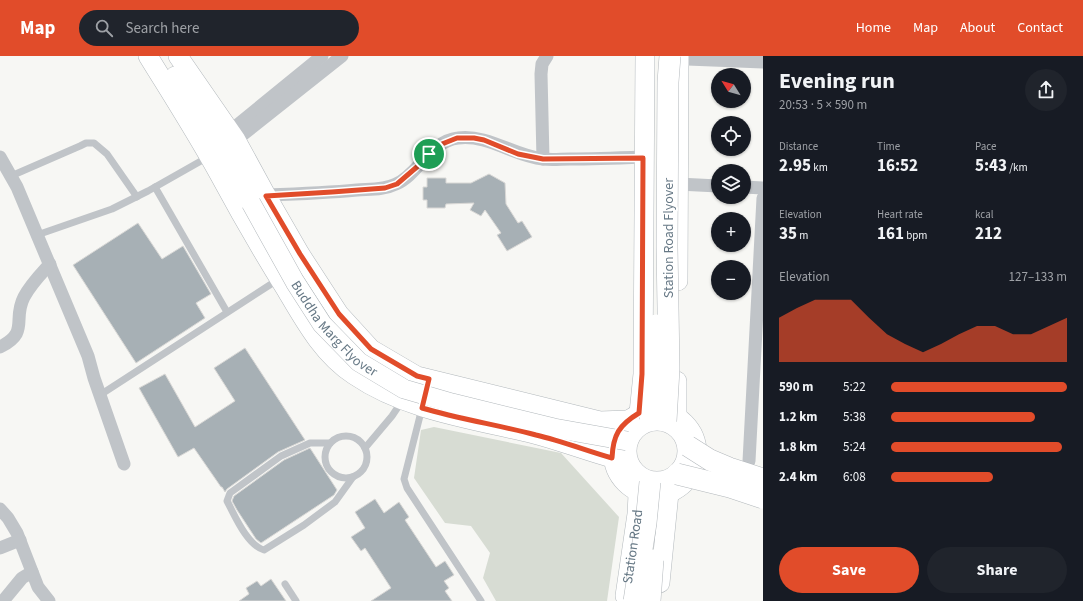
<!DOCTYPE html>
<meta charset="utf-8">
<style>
:root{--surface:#171b24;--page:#20242c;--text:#f1f3f6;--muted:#9ea1a6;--accent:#e14c2a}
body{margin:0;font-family:"Source Sans 3",sans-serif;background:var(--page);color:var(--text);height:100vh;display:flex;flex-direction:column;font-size:15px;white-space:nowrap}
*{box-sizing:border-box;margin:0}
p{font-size:13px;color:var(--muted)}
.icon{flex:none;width:22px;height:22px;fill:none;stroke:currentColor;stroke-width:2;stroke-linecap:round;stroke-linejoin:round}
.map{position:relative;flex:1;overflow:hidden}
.details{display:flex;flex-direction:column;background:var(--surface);width:320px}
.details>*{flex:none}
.needle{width:26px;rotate:307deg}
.fabs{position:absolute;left:711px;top:12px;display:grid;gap:8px}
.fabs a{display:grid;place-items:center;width:40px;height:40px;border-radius:50%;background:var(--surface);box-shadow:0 1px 3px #0004;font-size:20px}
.pin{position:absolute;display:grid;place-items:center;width:34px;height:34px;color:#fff;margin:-17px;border:2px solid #fff;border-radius:50%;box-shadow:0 1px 4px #0007}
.round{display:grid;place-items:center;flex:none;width:42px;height:42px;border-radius:21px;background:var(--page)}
.headline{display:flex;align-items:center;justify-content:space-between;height:68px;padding:0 16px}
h1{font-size:22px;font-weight:700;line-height:30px}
.stats{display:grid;grid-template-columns:repeat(3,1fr);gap:6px;height:68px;padding:4px 16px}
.stats div{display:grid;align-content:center}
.stats b{font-size:17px;font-weight:700}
.stats small{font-size:11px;font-weight:400}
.stats p{font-size:11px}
.chart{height:112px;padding:8px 16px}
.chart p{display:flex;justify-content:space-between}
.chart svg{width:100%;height:72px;margin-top:4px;fill:var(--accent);opacity:.7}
.cta{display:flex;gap:8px;margin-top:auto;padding:8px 16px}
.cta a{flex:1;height:46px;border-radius:24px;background:var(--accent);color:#fff;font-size:16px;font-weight:700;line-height:46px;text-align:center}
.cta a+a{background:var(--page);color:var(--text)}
ul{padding:0 16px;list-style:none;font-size:13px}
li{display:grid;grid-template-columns:64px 48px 1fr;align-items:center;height:30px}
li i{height:10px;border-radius:5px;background:var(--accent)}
header{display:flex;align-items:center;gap:24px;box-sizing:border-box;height:56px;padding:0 20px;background:var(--accent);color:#fff}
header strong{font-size:19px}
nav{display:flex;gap:22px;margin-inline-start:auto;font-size:14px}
.search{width:280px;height:36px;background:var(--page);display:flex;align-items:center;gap:10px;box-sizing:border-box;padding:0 14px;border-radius:22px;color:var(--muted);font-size:15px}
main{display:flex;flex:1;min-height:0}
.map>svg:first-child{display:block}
</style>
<header>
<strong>Map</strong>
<div class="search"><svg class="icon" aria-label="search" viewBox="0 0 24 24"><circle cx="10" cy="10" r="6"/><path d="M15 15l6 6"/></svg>Search here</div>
<nav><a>Home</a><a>Map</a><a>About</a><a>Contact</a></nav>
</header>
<main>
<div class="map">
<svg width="763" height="545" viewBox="0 0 763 545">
<rect width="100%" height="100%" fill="#f7f7f4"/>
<path fill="#d7dcd3" d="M434,371L561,397L619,461L607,545H496L483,522L490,497L471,470L445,467L414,422L421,374Z"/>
<g fill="#a7b0b5" stroke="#d9d8d6">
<path d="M489,118L505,127L506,148L518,167L522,165L532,181L507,195L497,179L501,177L485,154L481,160L470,154L474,147L446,148L445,152H427V144H423V131H427V122H446V127H471Z"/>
<path d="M138,167L162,203L183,190L211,238L196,247L205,262L136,307L73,209Z"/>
<path d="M245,292L305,384L278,396L227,433L225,436L222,431H221L194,392L178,401L139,332L165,318L195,371L235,345L214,312Z"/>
<path d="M310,392L337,434L334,439L261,487L256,483L237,454L232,445L234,440L284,404Z"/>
<path d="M375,443L384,457L399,446L409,461L405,464L436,511L445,505L454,519L444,525L449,532L445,535L452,545H371L391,532L365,492L361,495L351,481L365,472L355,456Z"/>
<path d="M271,523L286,545H239L249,538L246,532L257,525L261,530Z"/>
</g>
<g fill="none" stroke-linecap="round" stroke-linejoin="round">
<g stroke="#b2b8bc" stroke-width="20">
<g id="secondary">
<path d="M148,0C172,39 197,78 219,118C240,157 262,195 285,232C304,264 322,298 354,319C407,355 472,363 534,378C561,385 586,395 612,402"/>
<path d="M178,0L236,84L266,139L300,198L339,258L371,293L417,320L600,365L627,364"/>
<path d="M175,20L199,56L251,147"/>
<path d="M678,225L679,0"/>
<circle cx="655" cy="397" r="42"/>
<path d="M639,357L643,318L645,0"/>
<path d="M677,360V325"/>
<path d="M660,527L669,437"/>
<path id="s1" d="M625,540L637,458L638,439"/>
</g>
</g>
<g stroke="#b3b8bc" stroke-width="22">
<circle id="primary" cx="657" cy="395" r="31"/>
</g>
<g stroke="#c0c4c8" stroke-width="7">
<path d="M11,120L80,90L86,87H94L107,98L137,141"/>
<path d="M155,131L227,256"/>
<path d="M37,179L112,153L148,135L208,101"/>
<path d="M100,339L279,223"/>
<path d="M422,352L404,423L407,432L481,545"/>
<circle cx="346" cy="401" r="21"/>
<path d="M330,387H310L281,400L230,437L227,445C235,460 247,489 264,494L304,469L335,446L353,421"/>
<path d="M365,392L392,360L402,345"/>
<path d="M285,528L296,545"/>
</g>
<g stroke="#c0c4c8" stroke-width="13">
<path d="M674,0L687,3L763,6"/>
<path d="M230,75L322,0"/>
<path d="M236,84L342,0"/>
<path d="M0,101L17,131L88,300L94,322L124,408"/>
<path d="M543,103L541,18L542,8L547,0"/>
<path d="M678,128L718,130"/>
<path d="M744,131L763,132"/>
<path d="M266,139C296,138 326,137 357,134C370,133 384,134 396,128C418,119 430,85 458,82C488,78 514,100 543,103C552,104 561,103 570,103C595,103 619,102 643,101"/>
<path d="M0,291C30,276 12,264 24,241C31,228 41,218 50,208"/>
<path d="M749,405L763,142"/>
<path d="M0,453L8,462L17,477L38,531L49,545"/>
<path d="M0,492L20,484"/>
<path d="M3,545L22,522L32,516"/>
</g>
<use href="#secondary" stroke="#fff" stroke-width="19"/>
<use href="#primary" stroke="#fff" stroke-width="21"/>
<g stroke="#b2b8bc" stroke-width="20" stroke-linecap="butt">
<g id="secondary-bridge">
<path id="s2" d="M251,147L295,226L322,268L359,306L404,333L452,347L554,372L627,385"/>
</g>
</g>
<g stroke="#b3b8bc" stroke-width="22" stroke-linecap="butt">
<g id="primary-bridge">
<path d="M650,364L656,269"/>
<path d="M666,365L669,313L667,190L668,26L670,0"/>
<path d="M688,390L710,404L729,412L763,423"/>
<path d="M677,418L730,431L763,442"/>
<path d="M634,545L646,467L650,426"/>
<path d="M650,545L653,504"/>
</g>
</g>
<use href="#secondary-bridge" stroke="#fff" stroke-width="19"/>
<use href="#primary-bridge" stroke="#fff" stroke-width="21"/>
</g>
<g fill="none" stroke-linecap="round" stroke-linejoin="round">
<g stroke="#fff" stroke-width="8">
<path id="route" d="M457,82H474L484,84L518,98L543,103L643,102L642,318L639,357C619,369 613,379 612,402C587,395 562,385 536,379C498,369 459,363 422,352L429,323L417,320L371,293L339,258L300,198L266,140L332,136L385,132L397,128L418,110L429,98L442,88Z"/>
</g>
<use href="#route" stroke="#e14c2a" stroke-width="5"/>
</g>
<g text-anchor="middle" stroke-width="4" stroke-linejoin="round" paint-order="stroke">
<g font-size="14" fill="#667885" stroke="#fff">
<text transform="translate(668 182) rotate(-90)" y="5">Station Road Flyover</text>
<text dy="5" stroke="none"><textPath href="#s2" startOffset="152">Buddha Marg Flyover</textPath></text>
<text dy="5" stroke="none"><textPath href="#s1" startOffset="50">Station Road</textPath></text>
</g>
</g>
</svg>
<div class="fabs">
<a><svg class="needle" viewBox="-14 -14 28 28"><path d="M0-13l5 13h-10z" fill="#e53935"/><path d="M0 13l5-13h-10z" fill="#9ea1a6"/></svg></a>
<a><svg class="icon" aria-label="locate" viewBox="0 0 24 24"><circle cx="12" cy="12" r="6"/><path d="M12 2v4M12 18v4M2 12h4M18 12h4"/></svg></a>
<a><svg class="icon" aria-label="layers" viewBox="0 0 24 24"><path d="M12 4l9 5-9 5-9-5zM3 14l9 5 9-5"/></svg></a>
<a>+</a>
<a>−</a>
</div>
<div class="pin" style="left:429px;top:98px;background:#1e9e55"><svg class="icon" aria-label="arrive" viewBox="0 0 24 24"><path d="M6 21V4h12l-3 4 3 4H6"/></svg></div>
</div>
<section class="details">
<div class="headline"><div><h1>Evening run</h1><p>20:53 · 5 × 590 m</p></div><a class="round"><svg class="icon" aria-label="share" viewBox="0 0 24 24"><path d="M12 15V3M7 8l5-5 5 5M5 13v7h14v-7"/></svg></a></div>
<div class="stats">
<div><p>Distance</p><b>2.95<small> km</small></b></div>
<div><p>Time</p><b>16:52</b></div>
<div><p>Pace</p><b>5:43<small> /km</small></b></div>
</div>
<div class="stats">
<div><p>Elevation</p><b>35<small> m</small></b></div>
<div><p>Heart rate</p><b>161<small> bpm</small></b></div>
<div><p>kcal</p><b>212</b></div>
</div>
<div class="chart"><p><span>Elevation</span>127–133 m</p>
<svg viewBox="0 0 160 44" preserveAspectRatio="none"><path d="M0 44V17L10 11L20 6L30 6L40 6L50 17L60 27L70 33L80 38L90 33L100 27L110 22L120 22L130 27L140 27L150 22L160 17V44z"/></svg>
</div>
<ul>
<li><b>590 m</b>5:22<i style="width:100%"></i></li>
<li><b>1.2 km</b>5:38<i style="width:82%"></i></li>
<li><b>1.8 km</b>5:24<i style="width:97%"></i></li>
<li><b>2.4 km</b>6:08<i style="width:58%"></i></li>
</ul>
<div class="cta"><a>Save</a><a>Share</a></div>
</section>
</main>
